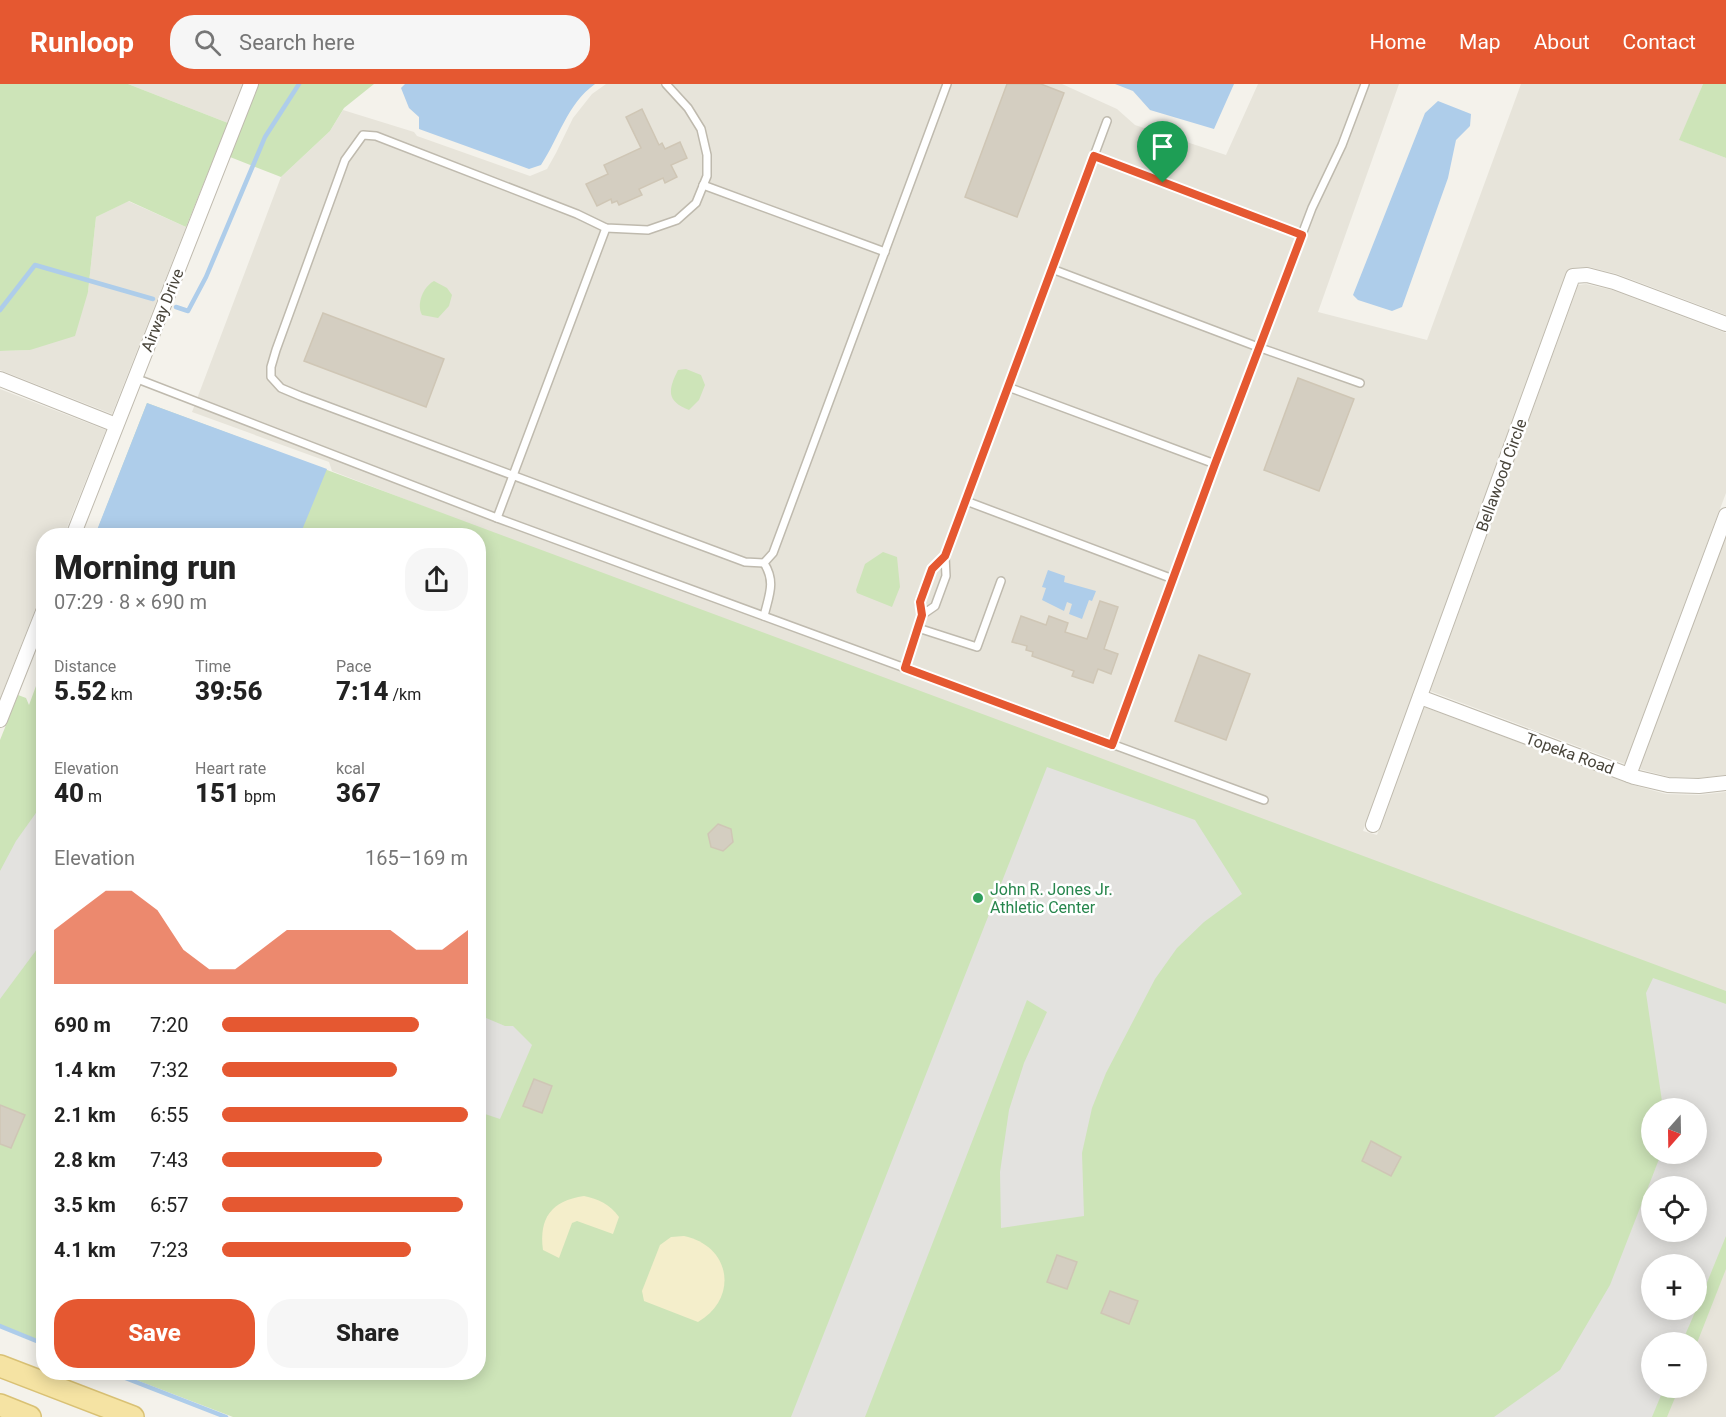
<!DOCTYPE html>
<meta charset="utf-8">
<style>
:root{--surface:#fff;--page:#f6f6f6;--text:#222;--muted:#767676;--accent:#e55831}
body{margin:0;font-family:Roboto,sans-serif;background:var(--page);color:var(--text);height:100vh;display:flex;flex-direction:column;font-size:22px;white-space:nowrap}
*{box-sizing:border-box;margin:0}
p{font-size:20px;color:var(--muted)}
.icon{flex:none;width:33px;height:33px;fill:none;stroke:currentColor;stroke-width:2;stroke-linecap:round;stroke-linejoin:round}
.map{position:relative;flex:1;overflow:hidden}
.sheet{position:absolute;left:36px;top:444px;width:450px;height:852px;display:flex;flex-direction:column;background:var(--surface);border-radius:24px;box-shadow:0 3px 15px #0003}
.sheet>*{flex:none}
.needle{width:39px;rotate:200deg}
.tools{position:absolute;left:1641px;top:1014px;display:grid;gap:12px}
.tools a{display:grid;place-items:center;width:66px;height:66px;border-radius:50%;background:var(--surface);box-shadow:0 3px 15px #0003;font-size:30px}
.pin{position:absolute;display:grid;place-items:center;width:51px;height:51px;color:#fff;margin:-62px -26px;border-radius:50% 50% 50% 0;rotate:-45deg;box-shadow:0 0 6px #0007}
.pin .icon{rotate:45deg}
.round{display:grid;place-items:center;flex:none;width:63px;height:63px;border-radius:24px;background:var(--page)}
.headline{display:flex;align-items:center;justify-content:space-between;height:102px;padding:0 18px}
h1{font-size:33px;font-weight:800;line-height:45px}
.metrics{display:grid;grid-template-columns:repeat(3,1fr);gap:9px;height:102px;padding:6px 18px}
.metrics div{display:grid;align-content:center}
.metrics b{font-size:26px;font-weight:800}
.metrics small{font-size:16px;font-weight:400}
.metrics p{font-size:16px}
.chart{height:168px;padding:12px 18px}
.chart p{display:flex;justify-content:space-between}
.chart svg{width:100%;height:108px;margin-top:6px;fill:var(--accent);opacity:.7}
.action{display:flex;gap:12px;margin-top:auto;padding:12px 18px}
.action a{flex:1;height:69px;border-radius:24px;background:var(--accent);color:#fff;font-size:24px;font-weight:800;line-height:69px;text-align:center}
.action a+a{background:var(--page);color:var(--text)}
ul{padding:0 18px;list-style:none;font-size:20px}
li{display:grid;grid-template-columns:96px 72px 1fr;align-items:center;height:45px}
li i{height:15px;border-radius:8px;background:var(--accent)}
header{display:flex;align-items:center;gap:36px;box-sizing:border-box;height:84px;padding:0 30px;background:var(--accent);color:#fff}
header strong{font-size:28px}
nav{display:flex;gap:33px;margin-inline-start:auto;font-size:21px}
.search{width:420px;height:54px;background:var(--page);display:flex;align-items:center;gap:15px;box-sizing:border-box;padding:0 21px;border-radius:24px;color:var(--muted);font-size:22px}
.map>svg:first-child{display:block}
</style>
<header>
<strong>Runloop</strong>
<div class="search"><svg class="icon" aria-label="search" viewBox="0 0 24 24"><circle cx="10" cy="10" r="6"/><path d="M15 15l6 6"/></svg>Search here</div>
<nav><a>Home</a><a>Map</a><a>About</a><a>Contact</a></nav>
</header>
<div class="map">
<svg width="1726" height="1333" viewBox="0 0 1726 1333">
<rect width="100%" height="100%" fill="#f4f2eb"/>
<g fill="#e7e4da">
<path d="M128,0H243L228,39Z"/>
<path d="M606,0H1062L1117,25L1135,41L1226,71L1258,0H1399L1318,228L1427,256L1521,0H1703L1680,56L1726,74V231L1617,190L1589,183L1573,184L1566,190L1363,747L1377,751L1424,623L1633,701L1666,710L1699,711L1726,708V919L1350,781L332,387L329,378L192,328L281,93L330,47L343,26L414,48L417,52L530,92L547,85L556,69L573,34L592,10Z"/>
<path d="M128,117L186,143L112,330L0,286V267L30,266L88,208L96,133Z"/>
<path d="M1586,200L1612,206L1726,249V409L1625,680L1430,607L1578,201Z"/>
<path d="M0,305L106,346L64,451L44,452L43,505L0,615Z"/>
<path d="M1726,451V691L1699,694L1670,693L1639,685Z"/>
<path d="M1726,1148V1333H1652L1663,1304H1696V1226Z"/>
</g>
<g fill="#cde4b8" fill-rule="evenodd">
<path d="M0,0H128L228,39L186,143L129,117L96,133L88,208L75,252L30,266L0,267Z"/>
<path d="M259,0H374L344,24L330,47L281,93L230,73Z"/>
<path d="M1703,0H1726V74L1679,56Z"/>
<path d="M434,197L447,204L452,211L449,222L438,234L422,231C416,220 423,203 434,197Z"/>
<path d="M686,285L701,291L705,301L699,316L689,326C666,317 668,306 678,286Z"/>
<path d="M147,319L1726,907V1185L1697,1259L1652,1258V1304H1679L1667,1333H233L118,1289L478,1288V452H95ZM1652,1024H1696V1070H1652ZM1652,1102H1696V1148H1652ZM1652,1180H1696V1226H1652Z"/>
<path d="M883,468L897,473L900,503L892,523L857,509L856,506L865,480Z"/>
<path d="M43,583V1260L0,1243V656L18,611L26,614L29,621Z"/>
</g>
<g fill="#f4eecb">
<path d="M584,1112C598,1115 610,1120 619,1133L613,1150L577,1137L572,1139L559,1174L543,1166C539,1134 551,1117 584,1112Z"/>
<path d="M684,1152C731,1162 739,1214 698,1238L644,1217L642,1207L660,1161L671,1153Z"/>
</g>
<g fill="#e3e2df" fill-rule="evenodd">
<path d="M1047,683L1195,736L1242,810L1204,838L1177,864L1155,895L1106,989L1092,1024L1082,1069L1084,1132L1001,1144L1000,1088L1009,1026L1024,979L1047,928L1027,916L865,1333H791Z"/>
<path d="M43,719V857L0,915V787L16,757Z"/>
<path d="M1653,894L1726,920V1152L1697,1223L1696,1180H1652V1226H1696L1682,1258H1652V1304H1664L1652,1333H1494L1560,1286L1610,1201L1661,1070H1696V1024H1663L1646,909ZM1696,1102V1148H1652V1102Z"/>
<path d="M479,931L505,942H513L532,961L500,1035L479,1028Z"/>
</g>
<g fill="#aecdea">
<path d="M405,0H595C567,20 559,54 541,81L529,85L419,45V33L409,24L401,4Z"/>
<path d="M1115,0H1234L1214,45L1150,26L1133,7Z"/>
<path d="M1438,17L1471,30L1470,42L1456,56L1448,94L1402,223L1392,227L1358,216L1353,211L1425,29Z"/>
<path d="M147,319L327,385L300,451H95Z"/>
<path d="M1048,486L1065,492L1064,498L1096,507L1092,517L1089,516L1082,535L1069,530L1072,520L1067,518L1064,527L1042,516L1046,504L1042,503Z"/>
</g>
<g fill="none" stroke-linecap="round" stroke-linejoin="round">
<g stroke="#aecdea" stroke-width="4.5">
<path d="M176,223L188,227L206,193L265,53L299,0"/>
<path d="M0,226L35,181L153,215"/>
<path d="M0,1242L44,1260"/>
<path d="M110,1288L226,1333"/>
</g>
</g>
<g fill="#d4cec1" stroke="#cfc6b5" stroke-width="1.5">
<path d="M1007,0H1041L1064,9L1017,133L965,113Z"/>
<path d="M642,25L659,61L662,59L665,65L680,58L687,74L671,81L677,93L665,99L663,94L639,105L642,111L619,121L617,117L612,119L611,115L597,122L586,100L608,90L604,81L641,64L626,33Z"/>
<path d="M323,229L444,275L426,323L304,277Z"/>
<path d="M1298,294L1354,315L1319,407L1264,386Z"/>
<path d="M1100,517L1118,523L1104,565L1118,570L1111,590L1098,585L1093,599L1072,592L1074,587L1032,572L1033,568L1026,566L1027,562L1012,558L1021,532L1046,541L1049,532L1068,539L1065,548L1087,555Z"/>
<path d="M1199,571L1250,590L1226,656L1175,637Z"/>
<path d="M718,740L731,745L733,758L723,767L711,763L708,750Z"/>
<path d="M534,995L552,1002L542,1029L523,1022Z"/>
<path d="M0,1021L25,1031L11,1064L0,1060Z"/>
<path d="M1371,1057L1401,1073L1391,1092L1362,1077Z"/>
<path d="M1057,1171L1077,1178L1067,1205L1047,1198Z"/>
<path d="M1110,1207L1138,1217L1129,1240L1101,1229Z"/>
</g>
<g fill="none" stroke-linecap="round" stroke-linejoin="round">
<g stroke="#bfbaae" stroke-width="10">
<g id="service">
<path d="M666,0L688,24L701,45L707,71V92L696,119L677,136L648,146L606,144L577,130L376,52L363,51L345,76L276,266L271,283V293L281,304L300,312L745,478L764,479L773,469L947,0"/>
<path d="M1094,72L1302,151"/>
<path d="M703,101L885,168"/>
<path d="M1052,185L1258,263L1360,299"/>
<path d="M135,294L497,434L1264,716"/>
<path d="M1008,303L1215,380L1312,124L1342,61L1365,0"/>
<path d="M966,417L1173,495"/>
<path d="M497,434L606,144"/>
<path d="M945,472L1107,37"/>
<path d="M764,532C769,511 776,498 764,479"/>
<path d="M918,544L977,563L1001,497"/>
<path d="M905,584L922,531L919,518L932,485L945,472L946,492L935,522L922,531"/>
<path d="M1112,661L1215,380"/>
</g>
</g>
<g stroke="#bfbaae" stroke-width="16">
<g id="minor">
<path d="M0,295L116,341"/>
<path d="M73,452L251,0"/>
<path d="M1420,613L1634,693L1668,701L1699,702L1726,699"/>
<path d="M0,636L44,525"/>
<path d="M1629,691L1726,431"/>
<path d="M1373,741L1573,192L1587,191L1614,198L1726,240"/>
</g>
</g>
<g stroke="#d9c174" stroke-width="24">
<g id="primary">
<path d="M0,1282L133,1333"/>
<path d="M0,1321L30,1333"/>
</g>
</g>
<use href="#service" stroke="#fff" stroke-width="7"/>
<use href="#minor" stroke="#fff" stroke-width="14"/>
<use href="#primary" stroke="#f5e3a3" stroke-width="21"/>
</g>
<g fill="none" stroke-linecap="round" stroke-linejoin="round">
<g stroke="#fff" stroke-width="12">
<path id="route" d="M1094,72L1302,151L1215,380L1112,661L905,584L922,531L920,518L932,485L945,472Z"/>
</g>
<use href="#route" stroke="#e55831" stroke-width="8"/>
</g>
<circle fill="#2e9e5b" stroke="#fff" stroke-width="2" cx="978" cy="814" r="6"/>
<g text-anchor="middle" stroke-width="5" stroke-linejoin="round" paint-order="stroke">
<g font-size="16" fill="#474339" stroke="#fff">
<text transform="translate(162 226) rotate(-68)" y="6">Airway Drive</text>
<text transform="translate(1501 391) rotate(-70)" y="6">Bellawood Circle</text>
<text transform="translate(1570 669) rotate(20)" y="6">Topeka Road</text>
</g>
<g font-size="16" fill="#27864d" stroke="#fff" text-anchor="start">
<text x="990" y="811">John R. Jones Jr.<tspan x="990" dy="18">Athletic Center</tspan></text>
</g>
</g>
</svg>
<div class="tools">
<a><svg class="needle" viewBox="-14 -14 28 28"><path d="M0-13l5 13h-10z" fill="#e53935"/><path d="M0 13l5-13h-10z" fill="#767676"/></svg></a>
<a><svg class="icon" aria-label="locate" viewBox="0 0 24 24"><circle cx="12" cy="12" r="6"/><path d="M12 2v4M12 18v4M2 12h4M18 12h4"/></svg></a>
<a>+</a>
<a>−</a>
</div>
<div class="pin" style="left:1163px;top:99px;background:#1e9e55"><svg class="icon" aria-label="arrive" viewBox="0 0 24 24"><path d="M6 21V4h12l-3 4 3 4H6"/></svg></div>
<section class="sheet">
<div class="headline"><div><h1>Morning run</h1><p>07:29 · 8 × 690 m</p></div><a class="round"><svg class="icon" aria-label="share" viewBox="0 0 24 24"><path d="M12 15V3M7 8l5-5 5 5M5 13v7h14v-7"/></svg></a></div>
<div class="metrics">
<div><p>Distance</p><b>5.52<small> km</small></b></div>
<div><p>Time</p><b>39:56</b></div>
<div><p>Pace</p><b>7:14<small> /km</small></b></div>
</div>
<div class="metrics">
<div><p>Elevation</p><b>40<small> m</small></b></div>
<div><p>Heart rate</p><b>151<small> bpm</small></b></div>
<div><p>kcal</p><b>367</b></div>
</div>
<div class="chart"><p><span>Elevation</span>165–169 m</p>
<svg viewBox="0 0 160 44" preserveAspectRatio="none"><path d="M0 44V22L10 14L20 6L30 6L40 14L50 30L60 38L70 38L80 30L90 22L100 22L110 22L120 22L130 22L140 30L150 30L160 22V44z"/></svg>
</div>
<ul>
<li><b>690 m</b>7:20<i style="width:80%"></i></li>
<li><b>1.4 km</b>7:32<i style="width:71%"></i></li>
<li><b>2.1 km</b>6:55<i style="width:100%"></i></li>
<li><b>2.8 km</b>7:43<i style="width:65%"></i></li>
<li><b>3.5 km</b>6:57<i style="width:98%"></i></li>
<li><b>4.1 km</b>7:23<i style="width:77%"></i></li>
</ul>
<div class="action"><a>Save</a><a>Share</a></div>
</section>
</div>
